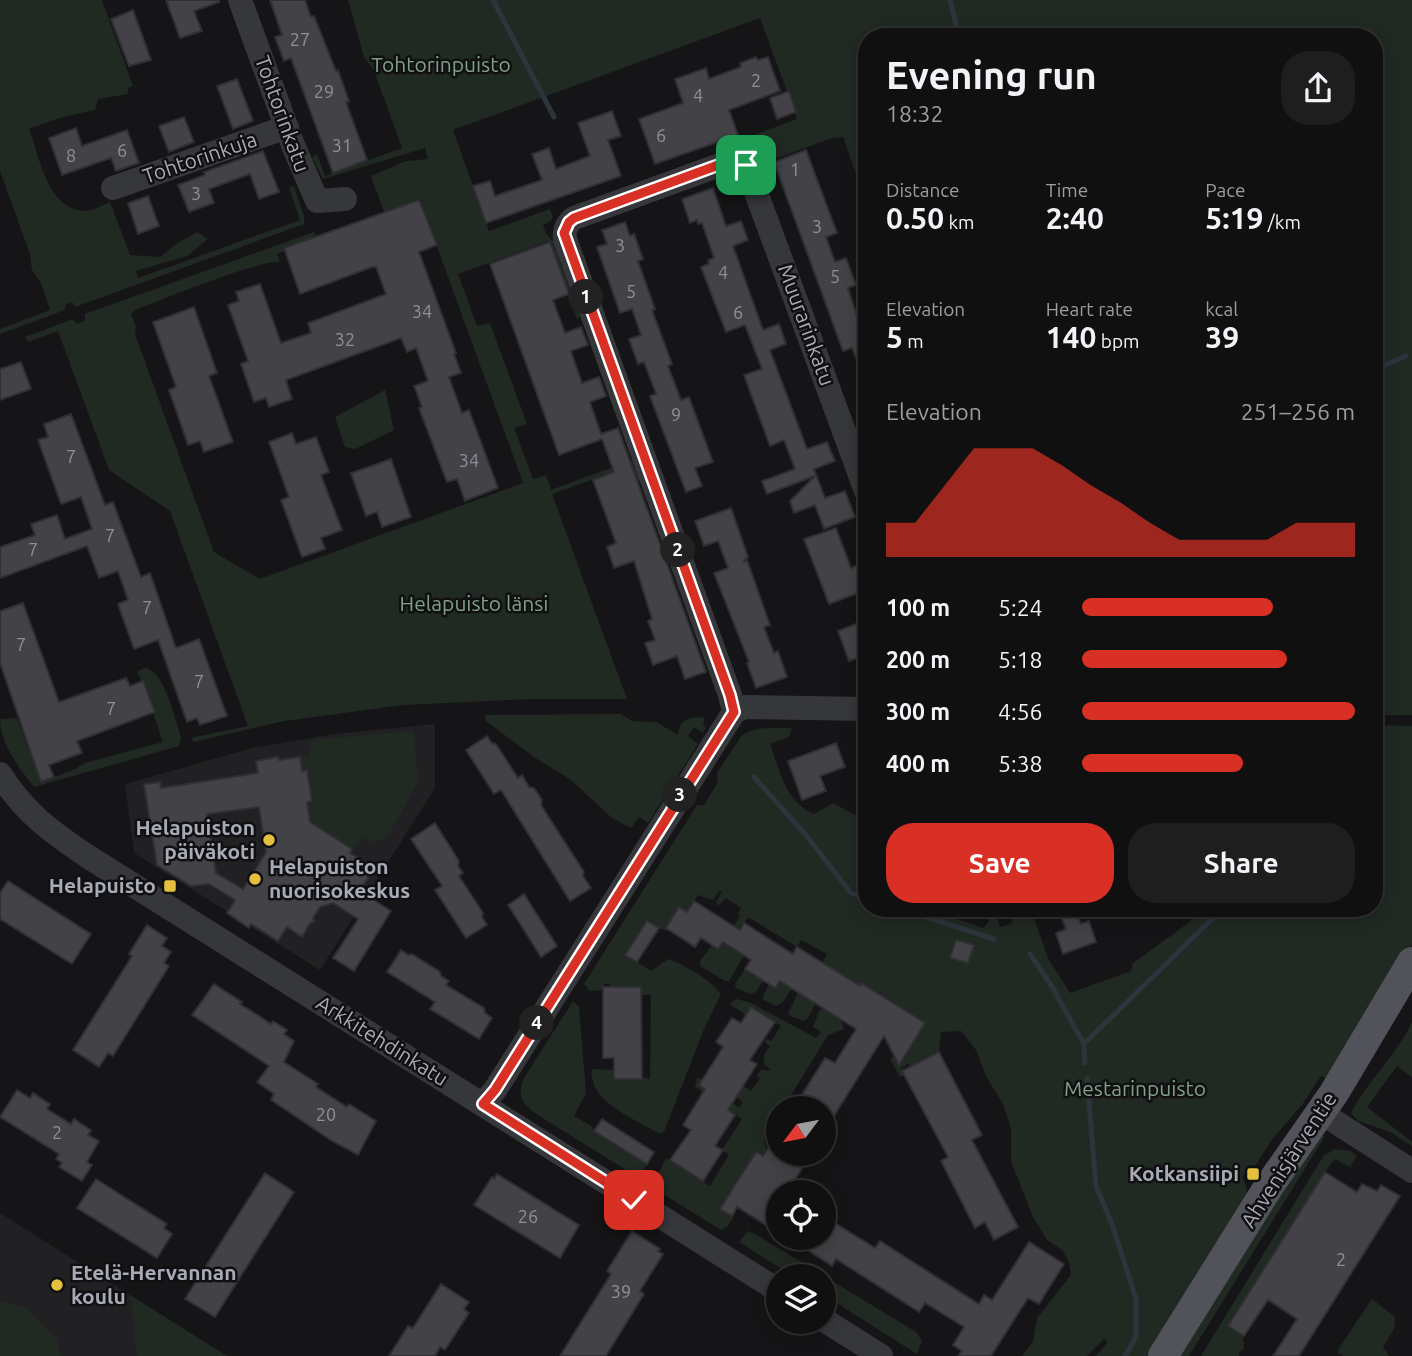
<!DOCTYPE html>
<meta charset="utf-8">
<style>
:root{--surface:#101011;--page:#1e1e1f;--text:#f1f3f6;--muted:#9c9d9f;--line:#303031;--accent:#d93025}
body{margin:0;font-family:Ubuntu,sans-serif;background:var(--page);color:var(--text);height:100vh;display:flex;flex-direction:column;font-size:26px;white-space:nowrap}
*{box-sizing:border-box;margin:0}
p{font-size:23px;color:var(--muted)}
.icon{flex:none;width:38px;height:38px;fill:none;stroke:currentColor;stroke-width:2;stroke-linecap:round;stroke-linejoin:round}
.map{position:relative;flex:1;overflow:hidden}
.side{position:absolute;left:858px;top:28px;width:525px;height:889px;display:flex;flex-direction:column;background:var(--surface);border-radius:28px;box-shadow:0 4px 18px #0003,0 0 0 2px var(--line)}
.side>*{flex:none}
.needle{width:46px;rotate:238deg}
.tools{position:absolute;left:766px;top:1096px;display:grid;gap:14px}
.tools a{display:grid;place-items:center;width:70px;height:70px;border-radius:50%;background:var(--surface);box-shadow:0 4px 18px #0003,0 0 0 2px var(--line);font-size:35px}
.pin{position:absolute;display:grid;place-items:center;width:60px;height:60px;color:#fff;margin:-30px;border-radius:14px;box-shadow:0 4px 10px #0006}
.km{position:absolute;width:35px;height:35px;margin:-18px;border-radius:50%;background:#222;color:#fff;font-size:19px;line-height:35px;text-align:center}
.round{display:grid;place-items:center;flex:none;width:74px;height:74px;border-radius:28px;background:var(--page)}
.head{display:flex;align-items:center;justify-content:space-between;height:119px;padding:0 28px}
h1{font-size:38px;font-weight:700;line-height:52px}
.stats{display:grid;grid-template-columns:repeat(3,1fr);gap:10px;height:119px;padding:7px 28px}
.stats div{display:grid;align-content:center}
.stats b{font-size:30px;font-weight:700}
.stats small{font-size:19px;font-weight:400}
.stats p{font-size:19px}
.chart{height:196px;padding:14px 28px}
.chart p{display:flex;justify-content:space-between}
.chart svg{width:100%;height:126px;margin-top:7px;fill:var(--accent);opacity:.7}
.button{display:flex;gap:14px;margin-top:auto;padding:14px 28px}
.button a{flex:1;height:80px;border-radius:28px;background:var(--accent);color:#fff;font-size:28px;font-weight:700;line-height:80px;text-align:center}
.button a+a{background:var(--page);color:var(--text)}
ul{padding:0 28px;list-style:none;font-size:23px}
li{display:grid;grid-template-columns:112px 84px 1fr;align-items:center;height:52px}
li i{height:18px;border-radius:9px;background:var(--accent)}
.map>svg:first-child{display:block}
</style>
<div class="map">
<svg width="1412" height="1356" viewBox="0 0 1412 1356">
<rect width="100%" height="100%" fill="#151517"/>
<g fill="#212124">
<path d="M435,724V788L320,970L134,853L125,784L256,747L335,734Z"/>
<path d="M0,1213L226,1356H0Z"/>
</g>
<g fill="#212923">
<path d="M0,0H102L133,86L128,88V94L98,99L95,110L59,118L29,129C40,158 47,208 84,211C91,212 103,205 110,202L130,255L160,257L176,244L197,232L208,239L187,256L136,271L138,278L300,220L289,188L294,186L304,216V224L75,307L72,302L65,305V310L0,334V329L50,310L41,283L32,270L30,254L0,171Z"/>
<path d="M348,0H1412V715H1374V37H866V202L843,137L832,138L764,163L754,135L797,119L760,18L453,130L489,231L550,209L553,217L551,221L543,225L546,234L553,241L580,317L577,319L549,241L458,274L477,326L490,323L527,424L514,428L533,479L546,475L551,490L632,460L640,481L637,482L631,466L552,494L627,699H530L403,705L284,721L194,742L191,738L248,726L170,511L109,470L58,331L28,342L25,337L73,319L77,324L85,321V314L314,232L316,237L284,248L285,251L277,254L280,262C261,259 159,301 135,310L131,314L136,327L135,334L214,552L260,579L523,483L420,200L384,212L371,176L406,161L428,159L425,148L323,179L312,157L317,154L325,176L402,148L374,71L364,57Z"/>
<path d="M385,390L394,430L355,449L345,447L335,417Z"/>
<path d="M145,668C165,671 175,720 181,737L179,746L34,787C20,769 0,744 0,719L17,718L41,782L75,769L85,763L163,742L153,713L155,711L137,671Z"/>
<path d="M621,714L632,721L656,722L678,735C678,720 691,715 705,718L703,724L706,728L703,733L694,727L688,736L698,744L648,823L639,817L631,828L612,818L571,780L534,757L486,721L485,715Z"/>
<path d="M1374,725L1412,726V944L1326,1079L1321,1076L1302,1105L1273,1138L1255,1166L1250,1165L1243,1177L1247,1191L1238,1219L1153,1356H1096L1107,1343L1105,1338L1087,1356H1022L1033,1342L1037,1318L1071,1275L1069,1262L1062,1250L1047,1240L1032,1215L1011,1161V1129L1004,1106L986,1076L976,1050L961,1031L941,1032L939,1052L911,1066L912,1071L908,1064L901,1068L905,1075L900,1077L890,1059L897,1054L909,1050L925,1023L861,984L842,1017L841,1021L844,1029L828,1035L783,1108H779V1114L764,1138L768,1159L756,1152L720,1208L733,1218L727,1227L721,1230L652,1187L666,1158L710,1186L729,1155L722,1150L742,1119L695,1087L697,1078L703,1079L699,1085L739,1107L743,1102L736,1097L743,1086L751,1091L760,1079L757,1075L762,1069L768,1071L770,1069L764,1064V1055L770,1046L765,1042L767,1039L771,1041L781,1026L752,1007L746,1015L729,1004L737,999L751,1003L816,1038L821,1032L813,1027L820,1009L828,1011L822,963L827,954L801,940L797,947L748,917L730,946L744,956L729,981H725L700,966V961L712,945L719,949L740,916L738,914L741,908L726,898L718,906L716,902L722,892L719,891L713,900L698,895L687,912L679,908L671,932L659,928L647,921L626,955L651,971L668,959C682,963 714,982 721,994L704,1029L664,1132L660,1134C637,1120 587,1102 592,1069L614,1070L650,1079L651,995H641V987H615L610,990V984H604L603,990L590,991L584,984L697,805H704L718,782L717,773L742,735C757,726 774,728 792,728L789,737L770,744C780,771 785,801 814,814L833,803L855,815L866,819V908H934L939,913L983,928L988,923L990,912L995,910L1000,927L1012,923L1013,917L1031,911L1049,960L1070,993L1131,971L1133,963L1209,908H1374Z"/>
<path d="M414,731L418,782L386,839L371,842L362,836L352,849L310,822L307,802L312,801L307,771H302L300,757H309L311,740Z"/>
<path d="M751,960L769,971L756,992L750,994L736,988L735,984Z"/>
<path d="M773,979L798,980L783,1002L776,1006L762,999L769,984L775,988L779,982Z"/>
<path d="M807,991L821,994L808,1018L804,1021L790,1016L788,1013L798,993L804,996Z"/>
<path d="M573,1001L579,1007L586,1093L574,1116L591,1126L595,1132L647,1164L639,1178L536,1114C522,1104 517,1095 524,1078Z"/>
<path d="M1412,1022V1077L1397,1066L1367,1107L1412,1142V1146L1390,1132L1358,1121L1351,1113C1368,1080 1397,1055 1412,1022Z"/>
<path d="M1322,1136H1325L1189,1356H1177L1289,1175Z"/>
<path d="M1335,1149L1351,1151L1357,1156L1350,1167L1335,1159L1325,1172L1228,1325L1243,1336L1244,1349L1239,1353V1356H1201L1324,1155Z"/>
<path d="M748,1231L755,1234L824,1276H793L739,1242Z"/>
<path d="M824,1276L916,1332L922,1341L917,1354L824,1295Z"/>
<path d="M130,1295L227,1356H137Z"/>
<path d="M1372,1299L1395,1317L1394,1329L1383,1347L1389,1356H1344L1338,1353L1339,1348Z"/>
<path d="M0,1301L27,1308L57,1339L61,1356H0Z"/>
</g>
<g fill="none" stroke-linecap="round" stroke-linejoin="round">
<g stroke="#2e343c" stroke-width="5">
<path d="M493,0L554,117"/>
<path d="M950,0L959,37"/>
<path d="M1374,370L1406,356"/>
<path d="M754,777L805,834L851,893L866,898"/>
<path d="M898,908L994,939"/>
<path d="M1030,954L1051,985L1084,1044"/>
<path d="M1085,1063L1084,1044L1217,914"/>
<path d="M1087,1078L1096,1186L1112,1224L1136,1299V1337L1125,1356"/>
</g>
</g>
<g fill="#424247" stroke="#302f33" stroke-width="2" fill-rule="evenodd">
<path d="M166,0H219V2L194,11L202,31L180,38Z"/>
<path d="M270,0H305L311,17L314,16L336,71L338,70L349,101L346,102L367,160L333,173L291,58L284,61L275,37L282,35Z"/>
<path d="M133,10L151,60L129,66L111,19Z"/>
<path d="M756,57L758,60L768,57L780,91L729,110L738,135L655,164L639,119L683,103L675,79L706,68L709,79L741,67L740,63Z"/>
<path d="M237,79L253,121L233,129L217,86Z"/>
<path d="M789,91L796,112L777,119L770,98Z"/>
<path d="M612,111L621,136L608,140L621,176L486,223L473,186L490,181L495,196L542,180L532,154L549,148L556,169L590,156L578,123Z"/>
<path d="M184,117L194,142L169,152L159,126Z"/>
<path d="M76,128L82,146L127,130L139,163L116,171L111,158L62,175L49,138Z"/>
<path d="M806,150L837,233L826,237L835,262L846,258L856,285L848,288L857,316L866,312V383L852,348L843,351L774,162Z"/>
<path d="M263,151L279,192L259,199L250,174L209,189L214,203L189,212L178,185L205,175L204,172Z"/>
<path d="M713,188L726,226L741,221L748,240L733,246L763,330L779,324L786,344L770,350L807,449L827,442L835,461L814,469L825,498L845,491L855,517L824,529L815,505L794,513L790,501L815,476L767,494L762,481L795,469L784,440L770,446L744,375L762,369L745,325L726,332L701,267L709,264L708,260L714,258L702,223L698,224L697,220L690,223L682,199Z"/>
<path d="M148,196L159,226L138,234L128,203Z"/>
<path d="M419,200L437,245L419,252L456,353L454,354L461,373L449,377L462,413L469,410L498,488L465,501L457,479L447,482L419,408L422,407L414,386L428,381L416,348L407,352L401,338L286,380L292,399L269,407L266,398L254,402L241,364L248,361L228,305L239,301L236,292L260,284L281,343L311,333L308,323L386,294L376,267H372L300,294L284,248Z"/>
<path d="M625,222L630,236L634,234L643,259L638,261L655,309L652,310L672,364L668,366L681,400L689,397L713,462L695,468L702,486L686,492L650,396L656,394L644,362L638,364L629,339L641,335L632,309L620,313L597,247L607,244L602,230Z"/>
<path d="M550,242L569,294L553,300L565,333L581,327L588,345L571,351L582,383L599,377L606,396L590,402L601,434L618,428L706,672L685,679L677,656L653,665L645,643L655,640L648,621L652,619L634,561L614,568L607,547L616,543L593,480L614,472L602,439L559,455L490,264Z"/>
<path d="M194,307L217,373L209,376L233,442L204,452L200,441L188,445L169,390L176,387L153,322Z"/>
<path d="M21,362L31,389L0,400V369Z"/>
<path d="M71,414L105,505L113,502L141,577L150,573L176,648L199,639L227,716L200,725L197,718L187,722L158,640L134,649L118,604L128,600L118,571L99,578L87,546L0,578V547L35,535L31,524L57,515L65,539L92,529L81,497L61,504L38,440L48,437L44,424Z"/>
<path d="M292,433L296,444L316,437L329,472L321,475L342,530L321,538L325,549L302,557L281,500L289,497L269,442Z"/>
<path d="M391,459L411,517L382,527L377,512L366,516L351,473Z"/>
<path d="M731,508L748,557L743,562L747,560L770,625L764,627L774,653L778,651L787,677L756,688L747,663L749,662L714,573L728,568L718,541L704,546L695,521Z"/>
<path d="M836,528L851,568L858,565L862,576L866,574V590L829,604L804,539Z"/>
<path d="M23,603L59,702L126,678L130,686L143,681L155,712L77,741L82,753L49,765L54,777L41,782L0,663V611Z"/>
<path d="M866,620V655L849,661L838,631Z"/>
<path d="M487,736L492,743L496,744L518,778L522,775L529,787L534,788L542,800L541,805L584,872L583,876L591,888L570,901L501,790L494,794L466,750Z"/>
<path d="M836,743L845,767L820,776L826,791L802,800L788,761Z"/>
<path d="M278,757L279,760L300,757L302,771L307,770L312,801L307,802L310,822L352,849L350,853L374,868L360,891L391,911L354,971L333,958L358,919L333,903L320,907L313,918L314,922L310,923L302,937L287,927L278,941L251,924L249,928L227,913L235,900L209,884L191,886L157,865L144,784L160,782L161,788L258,773L256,761ZM259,807L266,852L243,889L216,873L207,814Z"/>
<path d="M435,823L459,861L458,866L463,873L459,876L483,913L482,917L487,925L466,938L435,890L442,886L411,839Z"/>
<path d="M8,881L91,934L72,964L0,919V893Z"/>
<path d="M524,894L557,946L541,957L508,905Z"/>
<path d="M694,901L740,930L744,923L793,954L797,947L860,986L861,983L925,1023L899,1065L884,1036L824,1132V1108H808L798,1101L825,1058L835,1063L856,1029L780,981L775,988L745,969L751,960L723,942L718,949L701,938L695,947L666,928L679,907L687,912Z"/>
<path d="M1076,911L1081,924L1089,921L1096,942L1063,954L1056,933L1066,929L1061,917Z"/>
<path d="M647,921L659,928L637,962L625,955Z"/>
<path d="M147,925L167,938L162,946L171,952L164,963L169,966L113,1056L108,1053L99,1067L73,1050L132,956L129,954Z"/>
<path d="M956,940L974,945L968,963L950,958Z"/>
<path d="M401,950L408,955L412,954L440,972L441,976L449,981L446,985L484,1008L485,1013L492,1018L479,1039L430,1009L435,1002L387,972Z"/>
<path d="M214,984L242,1002L240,1004L259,1016L271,1024L273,1021L287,1030L284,1034L294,1041L284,1062L318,1084L316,1087L347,1107L349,1104L376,1121L358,1155L332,1141L271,1100L274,1094L257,1082L269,1066L192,1015Z"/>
<path d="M603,987H641L642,1079H614V1058H603Z"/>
<path d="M751,1007L775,1022L750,1060L757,1064L728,1110L735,1115L715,1146L723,1150L703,1181L670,1160L691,1130L683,1125L705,1089L699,1085L723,1047L716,1042L732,1018L741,1023Z"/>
<path d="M939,1052L982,1135L972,1140L1018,1227L994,1240L985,1222L975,1228L941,1161L948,1157L902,1071Z"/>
<path d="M17,1090L30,1098L33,1093L50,1104L47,1109L71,1124L74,1119L91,1130L88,1135L99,1141L87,1162L92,1165L82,1181L59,1167L62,1163L56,1159L59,1154L0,1117Z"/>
<path d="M602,1119L654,1152L647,1164L594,1131Z"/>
<path d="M779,1132V1153H811L788,1192H779V1233L737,1207L732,1216L720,1209L756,1152L763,1156Z"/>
<path d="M1325,1172L1357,1192L1362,1184L1377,1191L1381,1185L1400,1196L1299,1356H1273L1297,1319L1268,1300L1244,1336L1228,1326Z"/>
<path d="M265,1173L294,1192L215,1317L185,1299Z"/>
<path d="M497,1174L579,1225L560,1258L474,1205L492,1177L494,1179Z"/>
<path d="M96,1179L167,1224L164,1228L172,1234L157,1258L77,1208Z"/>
<path d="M824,1216L875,1248L880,1241L979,1304L984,1295L992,1300L1029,1242L1064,1264L1039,1304L1028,1298L991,1356H958L962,1351L953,1345L964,1327L925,1303L919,1312L836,1259L832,1266L788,1237H824Z"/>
<path d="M632,1231L660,1249L658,1251L663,1254L640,1291L644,1294L606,1356H560L611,1274L607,1271Z"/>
<path d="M441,1284L469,1302L464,1309L469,1313L445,1350L440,1347L435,1356H389L408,1326L413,1328Z"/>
</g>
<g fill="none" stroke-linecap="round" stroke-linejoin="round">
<g stroke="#36373b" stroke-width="24">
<path d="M240,0L293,145L317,201L345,199"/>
<path d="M113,188L287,127"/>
<path d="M734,712L730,695L565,239C564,230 566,224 574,218L728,162L737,160L746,165L866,491"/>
<path d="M0,774C24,812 50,831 87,856L779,1291"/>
<path d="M483,1104L495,1090L734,712L744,707L866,709"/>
<path d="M1320,1112L1412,1171"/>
<path d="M824,1320L881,1356"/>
</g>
<path stroke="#52535a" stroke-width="30" d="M1163,1356L1269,1186L1334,1093L1412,962"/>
</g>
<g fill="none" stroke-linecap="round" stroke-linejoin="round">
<g stroke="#fff" stroke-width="14">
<path id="route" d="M634,1200L483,1104L495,1090L734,712L730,695L564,233L569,222L574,218L732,160L741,161L746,165"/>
</g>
<use href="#route" stroke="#d93025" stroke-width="9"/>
</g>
<g fill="#e5c03f" stroke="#101012" stroke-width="2.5">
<circle cx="269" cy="840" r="7"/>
<circle cx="255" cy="879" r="7"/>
<rect x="163" y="879" width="14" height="14" rx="3.5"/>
<rect x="1246" y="1167" width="14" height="14" rx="3.5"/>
<circle cx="57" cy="1285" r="7"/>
</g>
<g text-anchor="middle" stroke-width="5" stroke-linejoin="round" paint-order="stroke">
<g font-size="18" fill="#8e919a">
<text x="300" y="46">27</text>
<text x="756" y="87">2</text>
<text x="324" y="98">29</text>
<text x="698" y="102">4</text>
<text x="661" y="142">6</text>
<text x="342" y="152">31</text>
<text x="122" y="157">6</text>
<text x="71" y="162">8</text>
<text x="795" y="176">1</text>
<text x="196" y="200">3</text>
<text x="817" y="233">3</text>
<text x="620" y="252">3</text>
<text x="723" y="279">4</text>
<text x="835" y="283">5</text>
<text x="631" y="298">5</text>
<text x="422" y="318">34</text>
<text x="738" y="319">6</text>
<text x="345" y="346">32</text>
<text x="676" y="421">9</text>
<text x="71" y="463">7</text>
<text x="469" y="467">34</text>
<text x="110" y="542">7</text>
<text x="33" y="556">7</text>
<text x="147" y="614">7</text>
<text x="21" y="651">7</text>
<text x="199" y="688">7</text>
<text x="111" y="715">7</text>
<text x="326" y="1121">20</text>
<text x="57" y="1139">2</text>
<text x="528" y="1223">26</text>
<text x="1341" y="1266">2</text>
<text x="621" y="1298">39</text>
</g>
<g font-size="21" fill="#80a086" stroke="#101012">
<text x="441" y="72">Tohtorinpuisto</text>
<text x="474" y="611">Helapuisto länsi</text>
<text x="1135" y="1096">Mestarinpuisto</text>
</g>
<g font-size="21" fill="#a8abb6" stroke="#101012">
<text transform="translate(282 114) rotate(70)" y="7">Tohtorinkatu</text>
<text transform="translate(200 158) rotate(-19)" y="7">Tohtorinkuja</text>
<text transform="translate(806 325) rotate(70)" y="7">Muurarinkatu</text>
<text transform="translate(382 1041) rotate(32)" y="7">Arkkitehdinkatu</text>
<text transform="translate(1289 1160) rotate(-57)" y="7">Ahvenisjärventie</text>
</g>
<g font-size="21" font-weight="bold" fill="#a8abb6" stroke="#101012" text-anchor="end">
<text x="255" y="835">Helapuiston<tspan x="255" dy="24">päiväkoti</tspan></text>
<text x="269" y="874" text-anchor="start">Helapuiston<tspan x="269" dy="24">nuorisokeskus</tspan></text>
<text x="156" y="893">Helapuisto</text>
<text x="1239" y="1181">Kotkansiipi</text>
<text x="71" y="1280" text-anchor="start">Etelä-Hervannan<tspan x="71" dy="24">koulu</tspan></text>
</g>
</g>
</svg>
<div class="tools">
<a><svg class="needle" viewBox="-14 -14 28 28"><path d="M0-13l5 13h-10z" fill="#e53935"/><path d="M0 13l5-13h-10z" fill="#9c9d9f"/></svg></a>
<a><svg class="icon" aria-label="locate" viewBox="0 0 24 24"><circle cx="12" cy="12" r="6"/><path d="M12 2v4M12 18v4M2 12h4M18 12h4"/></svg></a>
<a><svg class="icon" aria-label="layers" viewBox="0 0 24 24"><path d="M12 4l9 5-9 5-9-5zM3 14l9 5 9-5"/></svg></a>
</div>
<div class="pin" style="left:746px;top:165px;background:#1e9e55"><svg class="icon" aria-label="arrive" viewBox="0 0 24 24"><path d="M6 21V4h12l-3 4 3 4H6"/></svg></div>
<div class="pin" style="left:634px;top:1200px;background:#d93025"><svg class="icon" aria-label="check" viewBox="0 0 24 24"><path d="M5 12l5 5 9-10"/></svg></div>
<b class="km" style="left:586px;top:297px">1</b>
<b class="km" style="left:678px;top:550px">2</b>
<b class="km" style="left:680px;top:795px">3</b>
<b class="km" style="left:537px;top:1023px">4</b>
<section class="side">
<div class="head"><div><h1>Evening run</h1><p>18:32</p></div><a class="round"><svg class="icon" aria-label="share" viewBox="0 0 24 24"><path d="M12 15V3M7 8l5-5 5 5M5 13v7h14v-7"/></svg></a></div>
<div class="stats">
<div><p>Distance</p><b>0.50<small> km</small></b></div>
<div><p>Time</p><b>2:40</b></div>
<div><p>Pace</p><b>5:19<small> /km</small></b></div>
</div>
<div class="stats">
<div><p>Elevation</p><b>5<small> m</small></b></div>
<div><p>Heart rate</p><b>140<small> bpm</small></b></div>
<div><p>kcal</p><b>39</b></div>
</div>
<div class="chart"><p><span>Elevation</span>251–256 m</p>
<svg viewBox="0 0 160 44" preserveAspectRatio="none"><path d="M0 44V32L10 32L20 19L30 6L40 6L50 6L60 12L70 19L80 25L90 32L100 38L110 38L120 38L130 38L140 32L150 32L160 32V44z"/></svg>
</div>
<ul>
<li><b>100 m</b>5:24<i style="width:70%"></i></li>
<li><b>200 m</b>5:18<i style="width:75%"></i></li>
<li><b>300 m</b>4:56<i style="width:100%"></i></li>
<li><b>400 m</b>5:38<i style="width:59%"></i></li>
</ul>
<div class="button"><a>Save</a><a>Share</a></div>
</section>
</div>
